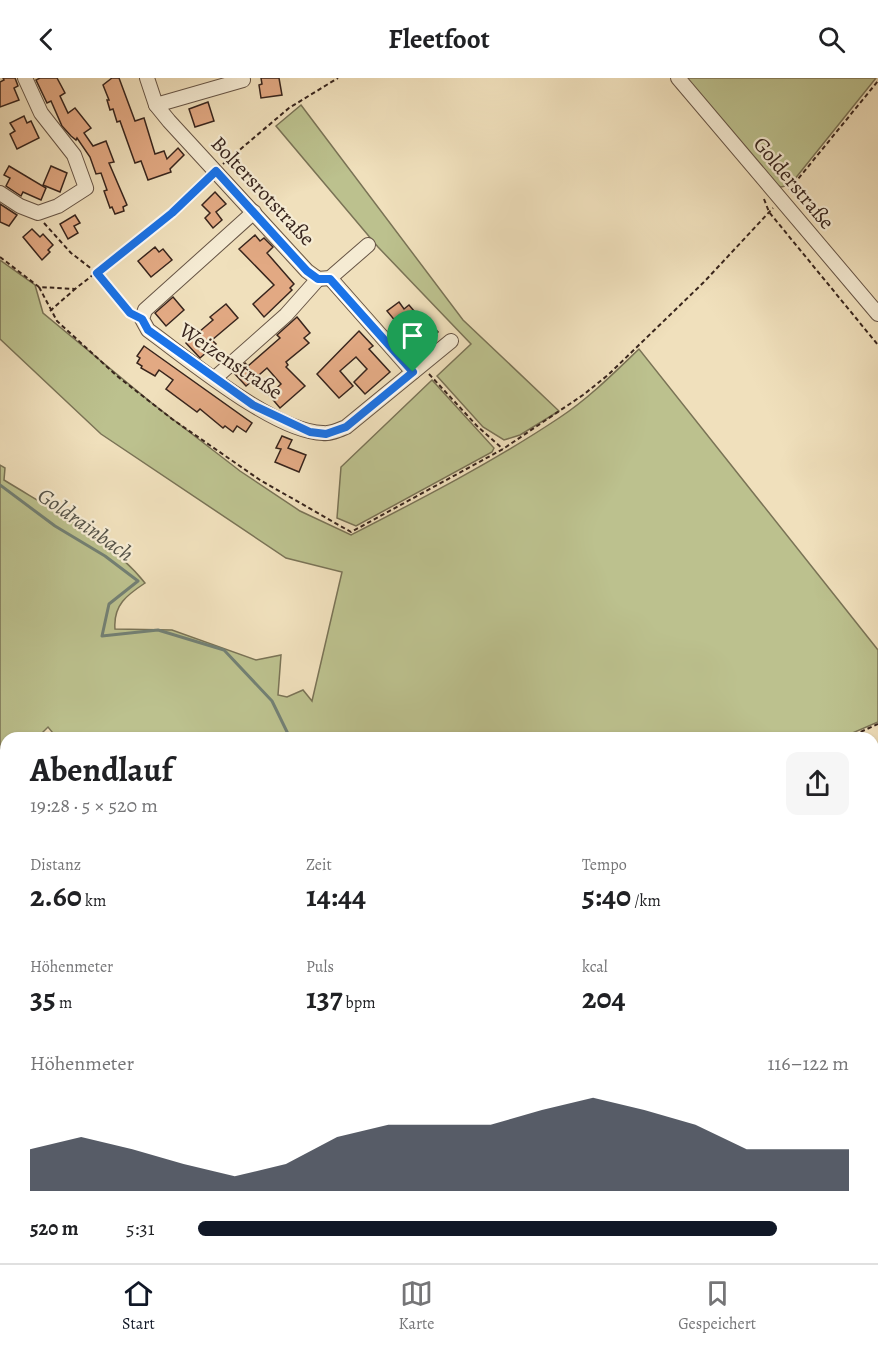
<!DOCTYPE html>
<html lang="de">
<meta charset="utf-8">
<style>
:root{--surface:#fff;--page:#f6f6f6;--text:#202124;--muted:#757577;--line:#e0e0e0;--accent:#111827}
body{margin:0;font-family:Alegreya,serif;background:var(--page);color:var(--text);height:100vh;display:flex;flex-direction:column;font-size:22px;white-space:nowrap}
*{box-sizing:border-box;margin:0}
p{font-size:20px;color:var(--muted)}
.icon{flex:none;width:33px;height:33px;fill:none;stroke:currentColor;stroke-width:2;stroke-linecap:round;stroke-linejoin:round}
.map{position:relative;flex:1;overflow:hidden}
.side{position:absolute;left:0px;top:654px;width:879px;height:531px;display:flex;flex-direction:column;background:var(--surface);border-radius:18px 18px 0 0;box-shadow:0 2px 4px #0004}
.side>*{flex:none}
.pin{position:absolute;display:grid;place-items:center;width:51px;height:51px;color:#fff;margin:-62px -26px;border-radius:50% 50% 50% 0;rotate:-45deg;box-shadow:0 0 6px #0007}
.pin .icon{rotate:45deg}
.round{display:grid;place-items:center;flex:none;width:63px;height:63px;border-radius:12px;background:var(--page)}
.overview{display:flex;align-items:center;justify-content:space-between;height:102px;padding:0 30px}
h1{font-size:33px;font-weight:600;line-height:45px}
.figures{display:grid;grid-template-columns:repeat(3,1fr);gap:9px;height:102px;padding:6px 30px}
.figures div{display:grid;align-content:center}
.figures b{font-size:30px;font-weight:600}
.figures small{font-size:16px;font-weight:400}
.figures p{font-size:16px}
.chart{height:168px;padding:12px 30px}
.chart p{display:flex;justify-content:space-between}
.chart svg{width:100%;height:108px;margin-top:6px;fill:var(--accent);opacity:.7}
ul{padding:0 30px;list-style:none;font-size:20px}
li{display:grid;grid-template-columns:96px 72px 1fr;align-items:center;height:45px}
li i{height:15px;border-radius:8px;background:var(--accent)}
header{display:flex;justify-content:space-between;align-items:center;height:78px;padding:0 30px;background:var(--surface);font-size:27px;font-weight:600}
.menu{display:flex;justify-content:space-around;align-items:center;height:84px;border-top:2px solid var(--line);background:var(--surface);font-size:16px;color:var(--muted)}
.menu a{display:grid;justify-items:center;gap:3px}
.menu .active{color:var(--accent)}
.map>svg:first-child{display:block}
</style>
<header><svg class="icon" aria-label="back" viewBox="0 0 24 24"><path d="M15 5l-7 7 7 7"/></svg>Fleetfoot<svg class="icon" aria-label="search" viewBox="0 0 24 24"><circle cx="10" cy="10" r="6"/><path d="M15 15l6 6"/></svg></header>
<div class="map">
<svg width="878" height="1185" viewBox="0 0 878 1185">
<rect width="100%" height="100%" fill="#f0e0bc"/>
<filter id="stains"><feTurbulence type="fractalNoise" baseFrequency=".00333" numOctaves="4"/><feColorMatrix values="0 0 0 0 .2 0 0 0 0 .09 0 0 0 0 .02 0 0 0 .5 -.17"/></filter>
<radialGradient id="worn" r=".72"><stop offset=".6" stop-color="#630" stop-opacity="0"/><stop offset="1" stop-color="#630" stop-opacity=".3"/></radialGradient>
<g fill="#bcc18e" stroke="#7a7356" stroke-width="1.5">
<path d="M685,0H876L790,107L781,109L774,106Z"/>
<path d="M301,27L463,242L559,333L520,357L504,362L483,349L437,298L471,266L378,169L276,48Z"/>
<path d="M0,182L35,207L43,235L153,326L240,393L300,433L351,457C421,421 493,384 559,340C588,321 614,295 639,271L878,572V644L841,660H57L48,649L39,658L41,660H6V975L0,978V387L5,390L4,402C51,431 111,462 145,505C127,517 113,527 115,551L172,552L256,582L281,577L278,617L287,619L303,612L312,623L342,494L286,480L101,356L0,261Z"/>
<path d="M432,302L494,370L492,374L356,448L337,440L341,389Z"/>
<path d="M873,700L878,706V879L873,878Z"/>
<path d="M6,983V1152L0,1118V986Z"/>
<path d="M553,1179H691L696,1185H575Z"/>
</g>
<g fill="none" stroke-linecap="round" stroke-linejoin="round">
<g stroke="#738074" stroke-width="3">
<path d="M0,407L55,448L105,478L138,503L109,526L102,558L158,552L224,572L272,623L290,660"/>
<path d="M707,1179L709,1185"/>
</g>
</g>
<g fill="#e2a983" stroke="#38251d" stroke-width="1.5">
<path d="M3,0H15L18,8L14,10L19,22L0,29V4L4,2Z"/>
<path d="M40,0H57L65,15L60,18L68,35L75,30L91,50L84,55L93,68L106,63L114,84L109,85L127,127L123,129L124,133L115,136L112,129L110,130L104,113L107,112L101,95L96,96L90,79L77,60L76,62L71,58L62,48L51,23L47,25L36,2Z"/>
<path d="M112,0H119L135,43L144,40L155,76L164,73L167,81L178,70L184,77L170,91L171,94L148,102L141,83L135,85L120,43L117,44L113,31L110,32L107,22H109L103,7Z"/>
<path d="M261,0H279L282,17L261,20L259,7L262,6Z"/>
<path d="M208,24L214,43L195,49L189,31Z"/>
<path d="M24,38L27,45L31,43L39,60L17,71L10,56L15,53L10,45Z"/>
<path d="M9,88L46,110L41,122L23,114L21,118L6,108L10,100L4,97Z"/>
<path d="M51,88L67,95L60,114L43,107Z"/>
<path d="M215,114L226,126L216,134L222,142L213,150L205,140L210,135L202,127Z"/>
<path d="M0,126L17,137L9,148L0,144Z"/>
<path d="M75,137L80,145L74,148L78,155L68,161L60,146Z"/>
<path d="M32,151L40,159L43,156L53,167L48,172L50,174L42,182L23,159Z"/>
<path d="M255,157L260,163L264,160L273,169L267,175L294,206L290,210L292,212L264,239L253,226L274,207L239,171Z"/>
<path d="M155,169L159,174L163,171L172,182L151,199L138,183Z"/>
<path d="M173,219L184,232L166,248L155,235Z"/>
<path d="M399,224L404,231L409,227L425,246L428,243L438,254L416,273L408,264L411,262L387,233Z"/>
<path d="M226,226L238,240L212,262L216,266L200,280L186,265L213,242L210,239Z"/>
<path d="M297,239L310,255L304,260L309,265L286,284L288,287L286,289L305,308L280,330L269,317L281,306L267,290L246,308L234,295L245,285L248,288L280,260L277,257Z"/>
<path d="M359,253L373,268L369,271L390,294L365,316L354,304L367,291L356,279L340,293L353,308L339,320L317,296Z"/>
<path d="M144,268L252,345L246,354L237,348L233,354L225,348L223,350L200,331L197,334L166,311L173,302L159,292L155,298L141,290L142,288L137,285L140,280L137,278Z"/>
<path d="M282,358L292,362L288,370L306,377L299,394L275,384L281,371L276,370Z"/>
</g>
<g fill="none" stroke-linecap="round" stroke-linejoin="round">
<g stroke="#665445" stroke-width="16">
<g id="street">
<path d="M147,0L156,27L169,43L307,193L318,201L330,200L368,167"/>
<path d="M678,0L878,236"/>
<path d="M156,27L243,2"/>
<path d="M0,115L20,128L38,135L58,128L86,110L74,77L41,35L25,0"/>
<path d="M254,134L145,232L142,241L148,252C188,281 275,354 323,355C331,356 339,352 346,349L451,263"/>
<path d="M330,200L413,294"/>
<path d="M215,300L286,237L318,201"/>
<path d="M273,1179L276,1185"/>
</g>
</g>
<g stroke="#38251d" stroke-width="2" stroke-dasharray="4.5 3" stroke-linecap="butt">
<path d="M223,86L289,30L338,0"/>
<path d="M789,112L878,3"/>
<path d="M764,121L769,134L878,267"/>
<path d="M44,145L71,175L97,195L132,235"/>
<path d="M0,179L39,209L75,211L172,135L206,102"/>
<path d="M39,209L57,243L117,298L172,341L260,402L351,454L503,371L583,317L608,297L704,204L773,130"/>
<path d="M50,233L75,211"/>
<path d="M429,296L478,349L503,371"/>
<path d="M847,660L878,646"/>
<path d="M873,894H878"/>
<path d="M0,984L6,980"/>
<path d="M499,1179V1185"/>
<path d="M862,1179L868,1185"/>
<path d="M0,1182L1,1185"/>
</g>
<use href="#street" stroke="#f5ebd3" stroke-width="14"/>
</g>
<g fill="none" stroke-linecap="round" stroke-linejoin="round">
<g stroke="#fff" stroke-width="12">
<path id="route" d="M216,93L307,193L318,201H330L413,294L346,349L326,356L310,354L253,327L148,252L142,241L130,235L97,195L172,135Z"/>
</g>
<use href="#route" stroke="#1a73e8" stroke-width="8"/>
</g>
<g text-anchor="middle" stroke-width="4.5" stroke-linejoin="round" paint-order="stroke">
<g font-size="21" fill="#38251d" stroke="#f5ebd3">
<text transform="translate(794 105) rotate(50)" y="7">Golderstraße</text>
<text transform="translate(263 113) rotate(47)" y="7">Boltersrotstraße</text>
<text transform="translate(231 283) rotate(34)" y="7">Weizenstraße</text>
</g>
<g font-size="22" font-style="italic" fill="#555348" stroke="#f5ebd3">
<text transform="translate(86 446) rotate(35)" y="8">Goldrainbach</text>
</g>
</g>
<rect width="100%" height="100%" filter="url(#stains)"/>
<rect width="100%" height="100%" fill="url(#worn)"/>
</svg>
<div class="pin" style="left:413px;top:294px;background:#1e9e55"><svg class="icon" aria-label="arrive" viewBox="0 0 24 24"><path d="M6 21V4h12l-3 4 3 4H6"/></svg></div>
<section class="side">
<div class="overview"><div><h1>Abendlauf</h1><p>19:28 · 5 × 520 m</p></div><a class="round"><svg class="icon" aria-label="share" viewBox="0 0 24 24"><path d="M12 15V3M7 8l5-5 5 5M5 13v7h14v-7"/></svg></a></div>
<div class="figures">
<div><p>Distanz</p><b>2.60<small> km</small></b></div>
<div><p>Zeit</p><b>14:44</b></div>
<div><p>Tempo</p><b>5:40<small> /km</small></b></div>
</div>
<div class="figures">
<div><p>Höhenmeter</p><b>35<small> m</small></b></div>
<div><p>Puls</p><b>137<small> bpm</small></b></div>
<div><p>kcal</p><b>204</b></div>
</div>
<div class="chart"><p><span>Höhenmeter</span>116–122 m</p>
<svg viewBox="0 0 160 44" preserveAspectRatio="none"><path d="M0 44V27L10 22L20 27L30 33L40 38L50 33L60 22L70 17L80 17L90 17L100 11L110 6L120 11L130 17L140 27L150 27L160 27V44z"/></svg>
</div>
<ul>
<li><b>520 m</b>5:31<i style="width:89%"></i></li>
</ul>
</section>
</div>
<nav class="menu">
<a class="active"><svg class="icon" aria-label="home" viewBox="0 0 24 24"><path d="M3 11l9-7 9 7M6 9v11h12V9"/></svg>Start</a>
<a><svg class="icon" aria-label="map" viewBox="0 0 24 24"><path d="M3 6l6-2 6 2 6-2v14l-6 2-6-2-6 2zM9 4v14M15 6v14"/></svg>Karte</a>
<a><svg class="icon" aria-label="saved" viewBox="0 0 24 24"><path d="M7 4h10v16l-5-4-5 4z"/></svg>Gespeichert</a>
</nav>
